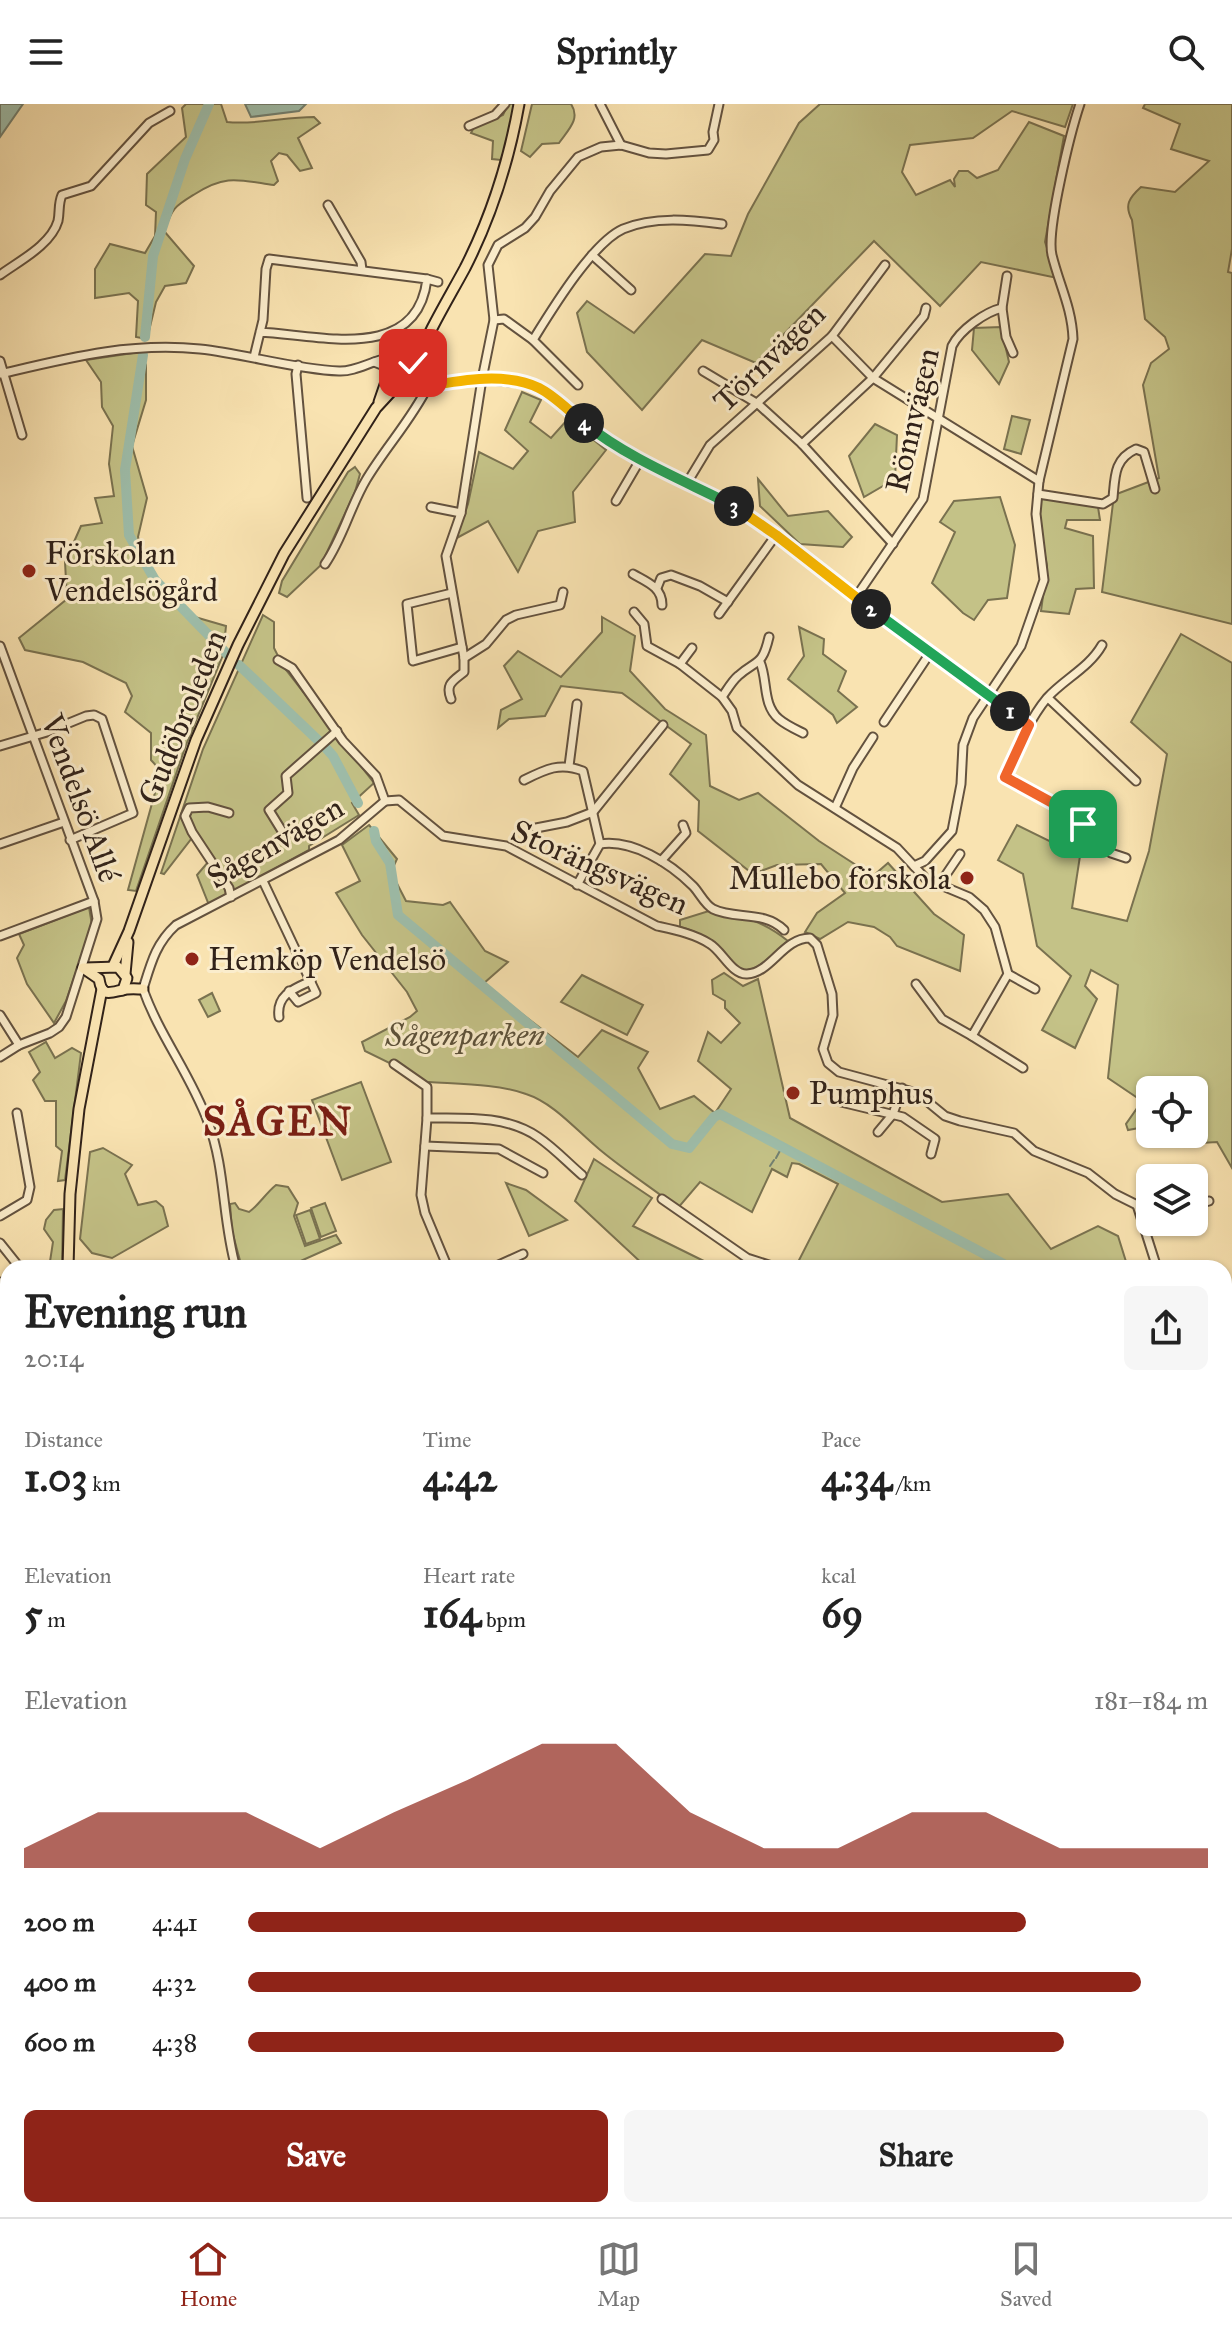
<!DOCTYPE html>
<meta charset="utf-8">
<style>
:root{--surface:#fff;--page:#f6f6f6;--text:#222;--muted:#767676;--line:#e0e0e0;--accent:#8f2418}
body{margin:0;font-family:"IM FELL Great Primer",serif;background:var(--page);color:var(--text);height:100vh;display:flex;flex-direction:column;font-size:30px;white-space:nowrap}
*{box-sizing:border-box;margin:0}
p{font-size:26px;color:var(--muted)}
.icon{flex:none;width:44px;height:44px;fill:none;stroke:currentColor;stroke-width:2;stroke-linecap:round;stroke-linejoin:round}
.map{position:relative;flex:1;overflow:hidden}
.side{position:absolute;left:0px;top:1156px;width:1232px;height:958px;display:flex;flex-direction:column;background:var(--surface);border-radius:24px 24px 0 0;box-shadow:0 2px 6px #0004}
.side>*{flex:none}
.buttons{position:absolute;left:1136px;top:972px;display:grid;gap:16px}
.buttons a{display:grid;place-items:center;width:72px;height:72px;border-radius:12px;background:var(--surface);box-shadow:0 2px 6px #0004;font-size:40px}
.pin{position:absolute;display:grid;place-items:center;width:68px;height:68px;color:#fff;margin:-34px;border-radius:16px;box-shadow:0 4px 12px #0006}
.km{position:absolute;width:40px;height:40px;margin:-20px;border-radius:50%;background:#222;color:#fff;font-size:22px;line-height:40px;text-align:center}
.round{display:grid;place-items:center;flex:none;width:84px;height:84px;border-radius:12px;background:var(--page)}
.head{display:flex;align-items:center;justify-content:space-between;height:136px;padding:0 24px}
h1{font-size:44px;font-weight:700;line-height:60px}
.metrics{display:grid;grid-template-columns:repeat(3,1fr);gap:12px;height:136px;padding:8px 24px}
.metrics div{display:grid;align-content:center}
.metrics b{font-size:40px;font-weight:700}
.metrics small{font-size:22px;font-weight:400}
.metrics p{font-size:22px}
.chart{height:224px;padding:16px 24px}
.chart p{display:flex;justify-content:space-between}
.chart svg{width:100%;height:144px;margin-top:8px;fill:var(--accent);opacity:.7}
.button{display:flex;gap:16px;margin-top:auto;padding:16px 24px}
.button a{flex:1;height:92px;border-radius:12px;background:var(--accent);color:#fff;font-size:32px;font-weight:700;line-height:92px;text-align:center}
.button a+a{background:var(--page);color:var(--text)}
ul{padding:0 24px;list-style:none;font-size:26px}
li{display:grid;grid-template-columns:128px 96px 1fr;align-items:center;height:60px}
li i{height:20px;border-radius:10px;background:var(--accent)}
header{display:flex;justify-content:space-between;align-items:center;height:104px;padding:0 24px;background:var(--surface);font-size:36px;font-weight:700}
.tabs{display:flex;justify-content:space-around;align-items:center;height:112px;border-top:2px solid var(--line);background:var(--surface);font-size:22px;color:var(--muted)}
.tabs a{display:grid;justify-items:center;gap:4px}
.tabs .active{color:var(--accent)}
.map>svg:first-child{display:block}
</style>
<header><svg class="icon" aria-label="menu" viewBox="0 0 24 24"><path d="M4 6h16M4 12h16M4 18h16"/></svg>Sprintly<svg class="icon" aria-label="search" viewBox="0 0 24 24"><circle cx="10" cy="10" r="6"/><path d="M15 15l6 6"/></svg></header>
<div class="map">
<svg width="1232" height="2113" viewBox="0 0 1232 2113">
<rect width="100%" height="100%" fill="#f9e3b1"/>
<filter id="stains"><feTurbulence type="fractalNoise" baseFrequency=".0025" numOctaves="4"/><feColorMatrix values="0 0 0 0 .2 0 0 0 0 .09 0 0 0 0 .02 0 0 0 .5 -.17"/></filter>
<radialGradient id="worn" r=".72"><stop offset=".6" stop-color="#630" stop-opacity="0"/><stop offset="1" stop-color="#630" stop-opacity=".3"/></radialGradient>
<g fill="#c4c287" stroke="#7a7250" stroke-width="2">
<path d="M186,0H221L227,18C257,21 284,13 314,13L320,19L298,34L312,64L300,67L287,51L279,49L271,57L278,77L274,81C239,76 226,70 195,90C174,103 173,103 164,127L194,162L186,179L165,182L156,198L147,235L136,233L138,197L129,189L95,194V165L110,140L145,149L155,132L156,108L146,101L147,70L186,33L182,4Z"/>
<path d="M508,0H515L512,21L501,56L492,55L493,37L471,29L474,23L503,11Z"/>
<path d="M532,0H571C581,15 568,26 559,39L542,40L530,53L521,47Z"/>
<path d="M820,0H1073L1065,23L1012,7L973,34L910,41L902,68L916,91L950,76L955,83L954,75L959,67H968L977,74L998,66L1029,18L1064,32L1045,138L1057,174L981,158L940,202L874,137L756,259L702,236L642,306L587,248L577,209L587,197L634,229L705,150L731,152L748,110L799,19Z"/>
<path d="M1145,0H1232V145L1228,168L1232,169V520L1102,488L1114,391L1159,374L1143,281L1151,259L1169,245L1165,233L1145,215L1132,116C1124,101 1129,94 1141,83L1175,88L1209,57L1171,45L1180,20L1143,4Z"/>
<path d="M1001,223L1009,258L999,280L972,246L974,224Z"/>
<path d="M140,248L146,261V296L132,342L147,394L138,433L154,481L195,513L226,522L223,551L186,641L136,787L128,786L161,667L151,656V629L125,608L132,592L126,579L83,558L25,546L19,534L67,495L65,458L81,422L102,419L95,394L114,392L109,360L113,322L102,303L101,278L86,256Z"/>
<path d="M522,288L541,296L530,318L551,334L568,315L606,346L573,388L575,418L538,427L518,468L488,417L455,435L468,400L479,348L513,365L528,347L505,326Z"/>
<path d="M1012,312L1030,316L1021,350L1004,345Z"/>
<path d="M875,320L897,331L895,375L864,393L849,352Z"/>
<path d="M355,363L360,370L355,388L321,461L287,493L279,489L282,477L348,368Z"/>
<path d="M758,375L788,412L828,407L852,433L843,443L800,440L760,402Z"/>
<path d="M1000,393L1015,441L1007,494L988,496L974,516L963,509L932,479L955,428L940,418L954,397Z"/>
<path d="M1041,393L1098,403L1100,416H1067L1065,424L1093,432L1094,484L1076,485L1069,510L1041,507L1047,462L1038,416Z"/>
<path d="M263,511L274,518V544L283,562L374,679L352,699L359,711L309,742V746L209,801L197,771L209,757L192,734L164,770L161,769L203,645Z"/>
<path d="M602,513L635,532L630,567L665,605L706,631L710,682L739,696L758,689L819,737L873,772L888,759L934,810L964,831L960,867L897,842L890,833L874,823L848,818L820,835L805,828L817,809L845,789L821,760L777,761L753,770L698,727L699,697L670,670L691,640L622,589L561,582L545,612L509,615L498,624L501,606L522,595L504,562L518,547L561,573L602,528Z"/>
<path d="M799,523L824,535L823,550L846,567L838,587L857,603L837,619L833,611L788,575L804,552Z"/>
<path d="M1181,530L1232,559V1064L1217,1038L1167,1041L1158,1030H1194V986H1150V1022L1128,1026L1126,1020L1142,997L1108,974L1118,881L1091,866L1085,882L1097,895L1075,944L1042,926L1071,872L1037,842L1023,770L998,756L1017,721L1080,752L1072,804L1127,817L1149,747L1167,650L1131,618Z"/>
<path d="M369,721L397,755L391,768L406,797L443,801L450,798L485,847L508,858L483,880L578,953L602,926L648,948L638,964L660,1005L694,992L715,1009L731,985L698,957L708,928L721,939L740,919L725,904V897L713,890L712,876L724,869L743,882L758,875L790,1014L942,1098L1008,1090L1051,1145L1098,1122L1118,1132L1128,1164H848L840,1161L838,1164H795L838,1080L799,1060L792,1059L787,1073L772,1065L752,1108L700,1078L678,1104C652,1084 624,1066 599,1045C577,1027 554,999 526,990C499,980 458,980 429,978L426,981L404,966L365,947L362,938L410,913L417,907L407,888L362,831L336,789L360,777L342,741Z"/>
<path d="M89,803L92,821L66,897L54,919L27,880L17,854L24,841L19,830Z"/>
<path d="M712,806C744,813 762,816 788,837C774,848 759,869 740,866C721,847 707,829 680,823V816Z"/>
<path d="M582,871L643,901L627,931L561,898Z"/>
<path d="M212,889L220,907L208,913L199,896Z"/>
<path d="M46,938L55,954L72,944L81,949L65,1076L58,1077L62,1047L56,1042V997H45L33,976L40,968L29,948Z"/>
<path d="M361,978L391,1058L342,1076L312,996Z"/>
<path d="M103,1044L132,1061L125,1070L138,1101L156,1097L163,1103L168,1122L112,1154L92,1149L80,1135L90,1048Z"/>
<path d="M594,1055L652,1094L633,1122L718,1164H647L575,1097Z"/>
<path d="M506,1079L526,1086L567,1116L529,1132Z"/>
<path d="M276,1081L288,1083L298,1099L294,1112L305,1142L336,1131L341,1139L285,1164H242L232,1127L230,1100L235,1099L239,1105L249,1108C259,1101 265,1090 276,1081Z"/>
<path d="M325,1099L336,1127L321,1133L311,1104Z"/>
<path d="M63,1105L62,1164H49L53,1138L44,1125L46,1116L54,1106Z"/>
<path d="M310,1106L320,1135L306,1140L296,1111Z"/>
<path d="M0,1211L8,1219V1250L0,1251Z"/>
<path d="M1224,1274L1232,1275V2113H982L985,2106H1224Z"/>
<path d="M8,1354V1621L0,1650V1359Z"/>
<path d="M8,1708V1811L0,1818V1740Z"/>
<path d="M302,2106H367L357,2113H306Z"/>
<path d="M537,2106H917L926,2113H545Z"/>
</g>
<g fill="#9ebeab" stroke="#728071" stroke-width="2">
<path d="M0,0H23L0,33Z"/>
<path d="M245,0H306L299,7L251,13Z"/>
</g>
<g fill="none" stroke-linecap="round" stroke-linejoin="round">
<g stroke="#728071" stroke-width="2">
<path d="M776,1054L782,1043"/>
<path d="M770,1062L774,1056"/>
<path d="M1228,1413L1232,1412"/>
<path d="M669,2106L673,2113"/>
</g>
<path stroke="#9ebeab" stroke-width="6" d="M0,1810L5,1807L8,1793"/>
<g stroke="#9ebeab" stroke-width="10">
<path d="M145,233L153,152L185,55L209,0"/>
<path d="M143,251L125,366L129,431L155,476L228,551"/>
<path d="M239,561L319,637"/>
<path d="M325,643L333,652L358,699"/>
<path d="M374,727L376,737L390,759L398,811L672,1040L689,1044L714,1013L720,1010L1011,1164"/>
<path d="M1224,1279L1232,1282"/>
</g>
<g stroke="#63523f" stroke-width="11">
<g id="minor">
<path d="M600,0L621,41"/>
<path d="M469,22L495,11L505,0"/>
<path d="M328,101L361,158L362,166"/>
<path d="M592,151L631,186"/>
<path d="M0,171C19,157 51,141 58,117C60,107 58,100 62,91L91,82L149,19L170,7"/>
<path d="M427,175L438,178"/>
<path d="M1002,204L1006,233L1013,249"/>
<path d="M494,216L504,215L533,236L578,281"/>
<path d="M832,232L873,274L1039,377"/>
<path d="M533,236C551,207 592,139 623,125C654,112 690,116 722,120"/>
<path d="M254,253L263,216L266,165L269,155L427,175C417,260 319,231 260,228"/>
<path d="M0,257L22,331"/>
<path d="M374,258L389,264"/>
<path d="M298,261L296,270L307,394"/>
<path d="M703,267L758,300L802,340L893,440"/>
<path d="M0,270C68,254 129,238 200,245C246,250 293,265 339,267C359,268 377,252 398,254"/>
<path d="M407,278L428,282L482,275L520,279L540,285L605,336L640,356L736,403L1029,621"/>
<path d="M802,340L873,274L924,212L926,204"/>
<path d="M687,379L710,341L832,232L885,161"/>
<path d="M1038,390L1103,400L1113,394C1115,372 1114,355 1136,345L1144,348L1155,385"/>
<path d="M616,397L640,356"/>
<path d="M431,403L461,409"/>
<path d="M325,460C343,434 350,403 366,376C385,344 412,315 428,282"/>
<path d="M633,470C647,478 662,483 662,501"/>
<path d="M657,484L661,474L671,471L700,482L728,498"/>
<path d="M452,489L407,500L413,557L462,543"/>
<path d="M856,493L923,395L952,242C960,226 985,208 1002,204L1007,172"/>
<path d="M634,508L644,520L647,542L680,560L722,593L732,607L737,624L798,681L897,744L926,775L969,793L984,806L995,823L1008,870L972,932L942,915L916,880"/>
<path d="M719,510L776,431"/>
<path d="M1102,541C1089,564 1064,575 1047,594C1028,617 1017,646 1005,673L1069,708L1111,749L1126,754"/>
<path d="M0,542L94,797L97,815L66,913L59,923L50,929L19,941L0,953"/>
<path d="M464,554L486,540L506,516L516,511L560,501L563,488"/>
<path d="M278,556L292,564L343,637L376,672L385,697"/>
<path d="M760,558C768,576 762,601 779,615C786,621 795,625 803,629"/>
<path d="M680,560L692,544"/>
<path d="M722,593C727,586 732,577 738,572C757,555 762,563 769,533"/>
<path d="M1048,594L1136,677"/>
<path d="M451,595C445,580 453,577 464,568V554L446,452L461,409L482,275L494,216L488,161L498,141L525,124L535,113L550,87L578,53L601,43L621,41L649,49L666,50L708,46L714,36L713,28L719,0"/>
<path d="M884,618L930,549"/>
<path d="M0,642L47,628L86,612L94,611L102,615L133,709L70,736"/>
<path d="M569,662L577,600"/>
<path d="M524,676C546,665 560,658 583,667L600,740L577,781"/>
<path d="M385,697L399,696L443,732L506,742L657,822C675,826 695,830 710,840C722,847 732,871 747,870C771,869 783,834 810,834L817,841L832,890L833,911L823,945L828,959L839,968L917,989L945,1012L960,1017L1014,1029L1034,1047L1088,1069L1115,1090L1137,1101H1150"/>
<path d="M835,704L853,664L873,633"/>
<path d="M229,709L208,703L189,704L185,712L192,728L229,784L231,793"/>
<path d="M536,724L567,718L593,708L663,621"/>
<path d="M282,727L269,706L288,689L286,672L337,627"/>
<path d="M0,740L64,718"/>
<path d="M600,740C632,735 670,759 693,782C699,788 705,801 713,805C735,816 764,806 784,826"/>
<path d="M661,757L686,729L683,721"/>
<path d="M914,762L925,757L952,727L961,680L963,641L973,614L1021,542L1044,476L1036,410L1039,377L1073,235C1072,204 1059,180 1052,151C1046,126 1071,27 1080,0"/>
<path d="M263,777L316,889L298,898L289,887"/>
<path d="M939,781L960,750"/>
<path d="M0,832L94,797"/>
<path d="M1008,870L1035,885"/>
<path d="M0,911L19,941"/>
<path d="M279,913C276,891 293,885 311,877"/>
<path d="M972,932L1023,964"/>
<path d="M394,960L427,983V1014L421,1091L425,1109L448,1164"/>
<path d="M841,998L903,1013L935,1035L931,1050"/>
<path d="M427,1014C465,1014 506,1011 538,1033C554,1044 567,1058 582,1071"/>
<path d="M878,1028L893,1010L902,984"/>
<path d="M425,1042L499,1045L543,1069"/>
<path d="M662,1095L747,1154L778,1164"/>
<path d="M1137,1101L1157,1164"/>
<path d="M1194,1101L1209,1097"/>
<path d="M0,1112L27,1096L30,1083L17,1009"/>
<path d="M0,1139L20,1164"/>
<path d="M236,1164C222,1116 226,1065 208,1018C191,971 159,931 143,885C151,859 156,839 176,821L339,736L385,697"/>
<path d="M492,1164L523,1150"/>
<path d="M0,1178L8,1182"/>
<path d="M1224,1260L1232,1257"/>
<path d="M0,1310L8,1306"/>
<path d="M1224,1597L1232,1603"/>
<path d="M0,1917L8,1918"/>
<path d="M0,1990L8,1985"/>
<path d="M0,2020L8,2014"/>
<path d="M412,2106L417,2113"/>
<path d="M161,2108L170,2113"/>
<path d="M80,2113L84,2106"/>
<path d="M196,2113L200,2106"/>
</g>
</g>
<g stroke="#312219" stroke-width="13">
<g id="major">
<path d="M402,253L423,232"/>
<circle cx="402" cy="266" r="13"/>
<path d="M414,264C429,226 446,199 465,164C491,113 509,56 519,0"/>
<path d="M379,298L389,269"/>
<path d="M113,862L129,827L196,636L238,541L284,450L376,304L400,278"/>
<path d="M83,864L99,875C102,893 109,889 122,886C128,884 137,885 143,885"/>
<path d="M85,864L118,863L127,874L123,886"/>
<path d="M125,870L128,838"/>
<path d="M68,1164L70,1090L79,1005L102,885"/>
<path d="M0,1672L8,1645"/>
</g>
</g>
<use href="#minor" stroke="#fbedcc" stroke-width="7"/>
<use href="#major" stroke="#f9e3b1" stroke-width="9"/>
</g>
<g fill="none" stroke-linecap="round" stroke-linejoin="round">
<g stroke="#fff" stroke-width="16">
<path id="split-1" d="M1010,607L1029,621L1005,673L1069,708L1083,720"/>
</g>
<g stroke="#fff" stroke-width="16">
<path id="split-2" d="M871,505L1010,607"/>
</g>
<g stroke="#fff" stroke-width="16">
<path id="split-3" d="M734,402L776,431L871,505"/>
</g>
<g stroke="#fff" stroke-width="16">
<path id="split-4" d="M584,319C629,355 683,376 734,402"/>
</g>
<g stroke="#fff" stroke-width="16">
<path id="split-5" d="M413,259L417,272L428,282C462,276 507,268 539,284C555,292 570,308 584,319"/>
</g>
<use href="#split-1" stroke="#f0652b" stroke-width="10"/>
<use href="#split-2" stroke="#22a559" stroke-width="10"/>
<use href="#split-3" stroke="#f5b400" stroke-width="10"/>
<use href="#split-4" stroke="#22a559" stroke-width="10"/>
<use href="#split-5" stroke="#f5b400" stroke-width="10"/>
</g>
<g fill="#8f2418" stroke="#fbedcc" stroke-width="3">
<circle cx="29" cy="467" r="8"/>
<circle cx="967" cy="774" r="8"/>
<circle cx="192" cy="855" r="8"/>
<circle cx="793" cy="989" r="8"/>
</g>
<g text-anchor="middle" stroke-width="6" stroke-linejoin="round" paint-order="stroke">
<g font-size="32" fill="#312219" stroke="#fbedcc">
<text transform="translate(769 253) rotate(-44)" y="11">Törnvägen</text>
<text transform="translate(912 316) rotate(-77)" y="11">Rönnvägen</text>
<text transform="translate(182 613) rotate(-68)" y="11">Gudöbroleden</text>
<text transform="translate(81 694) rotate(70)" y="11">Vendelsö Allé</text>
<text transform="translate(275 738) rotate(-30)" y="11">Sågenvägen</text>
<text transform="translate(600 763) rotate(24)" y="11">Storängsvägen</text>
</g>
<g font-size="32" fill="#312219" stroke="#fbedcc" text-anchor="start">
<text x="45" y="460">Förskolan<tspan x="45" dy="37">Vendelsögård</tspan></text>
<text x="951" y="785" text-anchor="end">Mullebo förskola</text>
<text x="208" y="866">Hemköp Vendelsö</text>
<text x="809" y="1000">Pumphus</text>
</g>
<g font-size="32" font-style="italic" fill="#5d523a" stroke="#fbedcc">
<text x="465" y="942">Sågenparken</text>
</g>
<g font-size="40" font-weight="bold" letter-spacing="2" fill="#7a1f14" stroke="#fbedcc">
<text x="278" y="1031">SÅGEN</text>
</g>
</g>
<rect width="100%" height="100%" filter="url(#stains)"/>
<rect width="100%" height="100%" fill="url(#worn)"/>
</svg>
<div class="buttons">
<a><svg class="icon" aria-label="locate" viewBox="0 0 24 24"><circle cx="12" cy="12" r="6"/><path d="M12 2v4M12 18v4M2 12h4M18 12h4"/></svg></a>
<a><svg class="icon" aria-label="layers" viewBox="0 0 24 24"><path d="M12 4l9 5-9 5-9-5zM3 14l9 5 9-5"/></svg></a>
</div>
<div class="pin" style="left:1083px;top:720px;background:#1e9e55"><svg class="icon" aria-label="arrive" viewBox="0 0 24 24"><path d="M6 21V4h12l-3 4 3 4H6"/></svg></div>
<div class="pin" style="left:413px;top:259px;background:#d93025"><svg class="icon" aria-label="check" viewBox="0 0 24 24"><path d="M5 12l5 5 9-10"/></svg></div>
<b class="km" style="left:1010px;top:607px">1</b>
<b class="km" style="left:871px;top:505px">2</b>
<b class="km" style="left:734px;top:402px">3</b>
<b class="km" style="left:584px;top:319px">4</b>
<section class="side">
<div class="head"><div><h1>Evening run</h1><p>20:14</p></div><a class="round"><svg class="icon" aria-label="share" viewBox="0 0 24 24"><path d="M12 15V3M7 8l5-5 5 5M5 13v7h14v-7"/></svg></a></div>
<div class="metrics">
<div><p>Distance</p><b>1.03<small> km</small></b></div>
<div><p>Time</p><b>4:42</b></div>
<div><p>Pace</p><b>4:34<small> /km</small></b></div>
</div>
<div class="metrics">
<div><p>Elevation</p><b>5<small> m</small></b></div>
<div><p>Heart rate</p><b>164<small> bpm</small></b></div>
<div><p>kcal</p><b>69</b></div>
</div>
<div class="chart"><p><span>Elevation</span>181–184 m</p>
<svg viewBox="0 0 160 44" preserveAspectRatio="none"><path d="M0 44V38L10 27L20 27L30 27L40 38L50 27L60 17L70 6L80 6L90 27L100 38L110 38L120 27L130 27L140 38L150 38L160 38V44z"/></svg>
</div>
<ul>
<li><b>200 m</b>4:41<i style="width:81%"></i></li>
<li><b>400 m</b>4:32<i style="width:93%"></i></li>
<li><b>600 m</b>4:38<i style="width:85%"></i></li>
</ul>
<div class="button"><a>Save</a><a>Share</a></div>
</section>
</div>
<nav class="tabs">
<a class="active"><svg class="icon" aria-label="home" viewBox="0 0 24 24"><path d="M3 11l9-7 9 7M6 9v11h12V9"/></svg>Home</a>
<a><svg class="icon" aria-label="map" viewBox="0 0 24 24"><path d="M3 6l6-2 6 2 6-2v14l-6 2-6-2-6 2zM9 4v14M15 6v14"/></svg>Map</a>
<a><svg class="icon" aria-label="saved" viewBox="0 0 24 24"><path d="M7 4h10v16l-5-4-5 4z"/></svg>Saved</a>
</nav>
